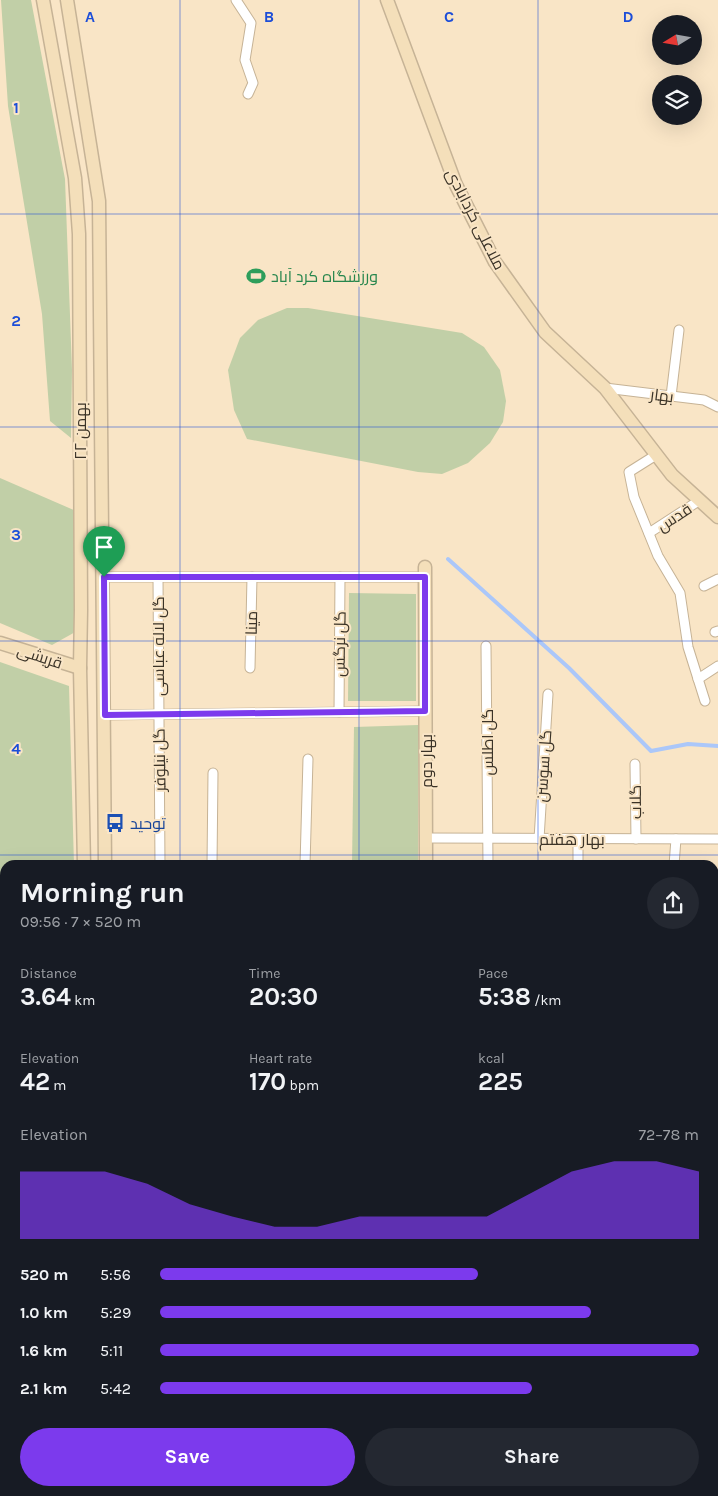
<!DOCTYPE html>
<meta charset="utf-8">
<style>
:root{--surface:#171b24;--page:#242831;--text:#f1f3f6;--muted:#9ea1a6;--accent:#7c3aed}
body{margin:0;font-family:Karla,Cairo,sans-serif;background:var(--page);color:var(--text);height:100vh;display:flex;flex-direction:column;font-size:19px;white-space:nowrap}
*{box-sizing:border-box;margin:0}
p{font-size:16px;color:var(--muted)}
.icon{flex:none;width:28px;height:28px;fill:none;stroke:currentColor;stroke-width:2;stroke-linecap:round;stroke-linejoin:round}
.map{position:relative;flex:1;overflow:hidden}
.details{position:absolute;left:0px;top:860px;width:719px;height:636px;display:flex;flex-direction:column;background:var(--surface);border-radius:15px 15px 0 0;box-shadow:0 5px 20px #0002}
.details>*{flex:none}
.needle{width:32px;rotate:259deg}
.fabs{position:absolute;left:652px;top:15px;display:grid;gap:10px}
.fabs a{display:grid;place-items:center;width:50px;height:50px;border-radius:50%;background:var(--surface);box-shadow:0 5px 20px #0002;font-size:25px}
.pin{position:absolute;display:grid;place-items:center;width:42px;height:42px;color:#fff;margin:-51px -21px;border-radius:50% 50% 50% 0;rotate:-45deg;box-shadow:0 0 5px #0007}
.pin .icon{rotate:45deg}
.round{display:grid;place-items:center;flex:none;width:52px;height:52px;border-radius:26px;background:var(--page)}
.headline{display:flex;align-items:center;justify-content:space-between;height:85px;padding:0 20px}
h1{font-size:28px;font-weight:700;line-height:38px}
.stats{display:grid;grid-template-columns:repeat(3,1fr);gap:8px;height:85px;padding:5px 20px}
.stats div{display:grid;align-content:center}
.stats b{font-size:25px;font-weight:700}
.stats small{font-size:14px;font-weight:400}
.stats p{font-size:14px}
.chart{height:140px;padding:10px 20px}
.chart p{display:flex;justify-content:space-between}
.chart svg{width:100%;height:90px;margin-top:5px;fill:var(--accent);opacity:.7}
.action{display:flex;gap:10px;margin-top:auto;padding:10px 20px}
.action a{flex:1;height:58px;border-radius:30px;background:var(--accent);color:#fff;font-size:20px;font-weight:700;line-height:58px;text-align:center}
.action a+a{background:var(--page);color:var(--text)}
ul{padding:0 20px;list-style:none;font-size:16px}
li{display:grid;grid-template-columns:80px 60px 1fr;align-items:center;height:38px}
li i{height:12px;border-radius:6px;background:var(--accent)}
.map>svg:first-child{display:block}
</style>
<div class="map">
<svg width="718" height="1496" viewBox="0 0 718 1496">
<rect width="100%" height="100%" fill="#f9e5c6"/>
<g fill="#c1cfa7">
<path d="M1,0H31L65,179L72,370L71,438L50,421L42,314L8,106Z"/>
<path d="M287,308H308L462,333L484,347L500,370L506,401L503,422L490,443L468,463L442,474L418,472L247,439L234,410L228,370L240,338L258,320Z"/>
<path d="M0,478L76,511L77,631L52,645L0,623Z"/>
<path d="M349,593L416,594V701H348Z"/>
<path d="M0,662L69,686L74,865H5V882L0,874Z"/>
<path d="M418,725V865H352L354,727Z"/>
<path d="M5,1108V1226L0,1232V1118Z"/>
<path d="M0,1304L5,1307V1362L0,1378Z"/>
</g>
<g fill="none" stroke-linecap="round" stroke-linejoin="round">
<path stroke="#abc7f9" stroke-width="4" d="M448,559L569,668L651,751L688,744L718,746"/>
<g stroke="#c6b396" stroke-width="11">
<g id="street">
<path d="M236,0L251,23L245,60L253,83L248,94"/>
<path d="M605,388L704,400L718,407"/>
<path d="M671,396L679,330"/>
<path d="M656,455L629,472L634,497L658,556L680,593L688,647L705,701"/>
<path d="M649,533L700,500"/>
<path d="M104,577H425"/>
<path d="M158,577L160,865"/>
<path d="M704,586L718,579"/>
<path d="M715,632L718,631"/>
<path d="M486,646L488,865"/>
<path d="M250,668L252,577"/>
<path d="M698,679L718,666"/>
<path d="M339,712L340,577"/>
<path d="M105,715L425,711"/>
<path d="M635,764L636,839"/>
<path d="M426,838L718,839"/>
<path d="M539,839L548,694"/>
<path d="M212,865L213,773"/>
<path d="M305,865L308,759"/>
<path d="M578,865V839"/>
<path d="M674,865L676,839"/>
<path d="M714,1358L718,1351"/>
<path d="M714,1450L718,1452"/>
<path d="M136,1491V1496"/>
<path d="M422,1491V1496"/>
<path d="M664,1491L671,1496"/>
<path d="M492,1496V1491"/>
<path d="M684,1496L687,1491"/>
</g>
</g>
<g stroke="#c6b396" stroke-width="15">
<g id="secondary">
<path d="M43,0L75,178L79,234L81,610L80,668L84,865"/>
<path d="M67,0L99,201L105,865"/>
<path d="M387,0L456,185L495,262L545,332L605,388L672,475L718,517"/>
<path d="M425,567L426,865"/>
<path d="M0,643L80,668"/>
<path d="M714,1094H718"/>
<path d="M5,1246L3,1258L5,1260"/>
<path d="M0,1295L5,1299"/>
<path d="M0,1411L5,1392"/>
<path d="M0,1461H5"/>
</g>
</g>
<use href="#street" stroke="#fff" stroke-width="9"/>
<use href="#secondary" stroke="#f4dfba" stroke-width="12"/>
</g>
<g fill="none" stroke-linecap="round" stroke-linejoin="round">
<g stroke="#fff" stroke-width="10">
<path id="route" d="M104,577H425V711L105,715Z"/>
</g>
<use href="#route" stroke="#7c3aed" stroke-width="6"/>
</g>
<path fill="none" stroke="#1d4ed8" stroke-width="1" stroke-opacity="0.55" d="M180,0V865M359,0V865M538,0V865M0,214H718M0,427H718M0,641H718M0,855H718M0,1069H5M714,1069H718M0,1282H5M714,1282H718M180,1491V1496M359,1491V1496M538,1491V1496"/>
<defs>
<g id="stadium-bare" transform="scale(1.5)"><path d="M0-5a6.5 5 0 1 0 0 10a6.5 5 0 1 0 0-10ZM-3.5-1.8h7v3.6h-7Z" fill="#2e9e5b" stroke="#f9e5c6" stroke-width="2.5" paint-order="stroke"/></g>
<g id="bus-bare" transform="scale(1.5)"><path d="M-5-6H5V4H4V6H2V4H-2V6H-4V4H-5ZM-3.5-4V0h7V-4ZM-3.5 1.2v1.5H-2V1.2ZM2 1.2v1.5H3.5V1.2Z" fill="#1a4fb4" stroke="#f9e5c6" stroke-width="2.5" paint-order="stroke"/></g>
</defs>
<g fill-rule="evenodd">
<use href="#stadium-bare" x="256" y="276"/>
<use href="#bus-bare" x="115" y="823"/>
</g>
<g text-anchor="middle" stroke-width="4" stroke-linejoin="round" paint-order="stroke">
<g font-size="16" fill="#3b3327" stroke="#f9e5c6">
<text transform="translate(476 219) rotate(63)" y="6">ملاعلی کردابادی</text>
<text transform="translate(662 395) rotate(7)" y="6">بهار</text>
<text transform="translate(80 431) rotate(-90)" y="6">۲۲ بهمن</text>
<text transform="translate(674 517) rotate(-33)" y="6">قدس</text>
<text transform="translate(251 623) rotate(-89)" y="6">مینا</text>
<text transform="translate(339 644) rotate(-89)" y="6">گل نرگس</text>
<text transform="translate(158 646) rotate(-90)" y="6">گل لاله عباسی</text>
<text transform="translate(40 656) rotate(18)" y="6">قریشی</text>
<text transform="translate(487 742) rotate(-90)" y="6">گل اطلس</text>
<text transform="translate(159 760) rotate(-91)" y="6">گل نیلوفر</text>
<text transform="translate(426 761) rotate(-90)" y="6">بهار دوم</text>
<text transform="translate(543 766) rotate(-86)" y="6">گل سوسن</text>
<text transform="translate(635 802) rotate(-91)" y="6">گلاب</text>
<text x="572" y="845">بهار هفتم</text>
</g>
<g font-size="16" fill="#27864d" stroke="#f9e5c6" text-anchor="start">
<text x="271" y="282">ورزشگاه کرد آباد</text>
</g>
<g font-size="16" fill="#164399" stroke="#f9e5c6" text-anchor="start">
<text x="130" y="829">توحید</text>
</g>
</g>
<g font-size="16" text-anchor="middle" font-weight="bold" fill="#1d4ed8" stroke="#f9e5c6" stroke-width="4" stroke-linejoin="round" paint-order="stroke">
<text x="90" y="22">A</text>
<text x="269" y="22">B</text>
<text x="449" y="22">C</text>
<text x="628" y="22">D</text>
<text x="16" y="113">1</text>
<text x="16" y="326">2</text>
<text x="16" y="540">3</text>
<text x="16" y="754">4</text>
</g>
</svg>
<div class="fabs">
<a><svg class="needle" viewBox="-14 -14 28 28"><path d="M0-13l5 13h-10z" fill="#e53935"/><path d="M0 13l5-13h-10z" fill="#9ea1a6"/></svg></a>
<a><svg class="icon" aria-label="layers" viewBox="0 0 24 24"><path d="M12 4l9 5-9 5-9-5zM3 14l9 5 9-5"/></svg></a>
</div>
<div class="pin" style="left:104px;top:577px;background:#1e9e55"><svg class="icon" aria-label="arrive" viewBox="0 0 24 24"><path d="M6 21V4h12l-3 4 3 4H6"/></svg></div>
<section class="details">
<div class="headline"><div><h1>Morning run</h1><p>09:56 · 7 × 520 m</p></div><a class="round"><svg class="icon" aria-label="share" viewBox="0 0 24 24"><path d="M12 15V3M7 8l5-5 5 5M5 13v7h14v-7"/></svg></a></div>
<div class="stats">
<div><p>Distance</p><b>3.64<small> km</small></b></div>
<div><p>Time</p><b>20:30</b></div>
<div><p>Pace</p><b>5:38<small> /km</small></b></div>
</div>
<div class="stats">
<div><p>Elevation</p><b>42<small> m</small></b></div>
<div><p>Heart rate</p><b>170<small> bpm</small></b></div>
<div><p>kcal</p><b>225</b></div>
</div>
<div class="chart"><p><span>Elevation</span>72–78 m</p>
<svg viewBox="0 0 160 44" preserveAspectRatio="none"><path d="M0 44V11L10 11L20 11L30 17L40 27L50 33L60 38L70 38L80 33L90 33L100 33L110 33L120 22L130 11L140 6L150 6L160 11V44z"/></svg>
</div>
<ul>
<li><b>520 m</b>5:56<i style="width:59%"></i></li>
<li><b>1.0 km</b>5:29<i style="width:80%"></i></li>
<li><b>1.6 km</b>5:11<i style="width:100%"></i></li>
<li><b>2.1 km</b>5:42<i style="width:69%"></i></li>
</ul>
<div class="action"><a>Save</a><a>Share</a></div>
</section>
</div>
